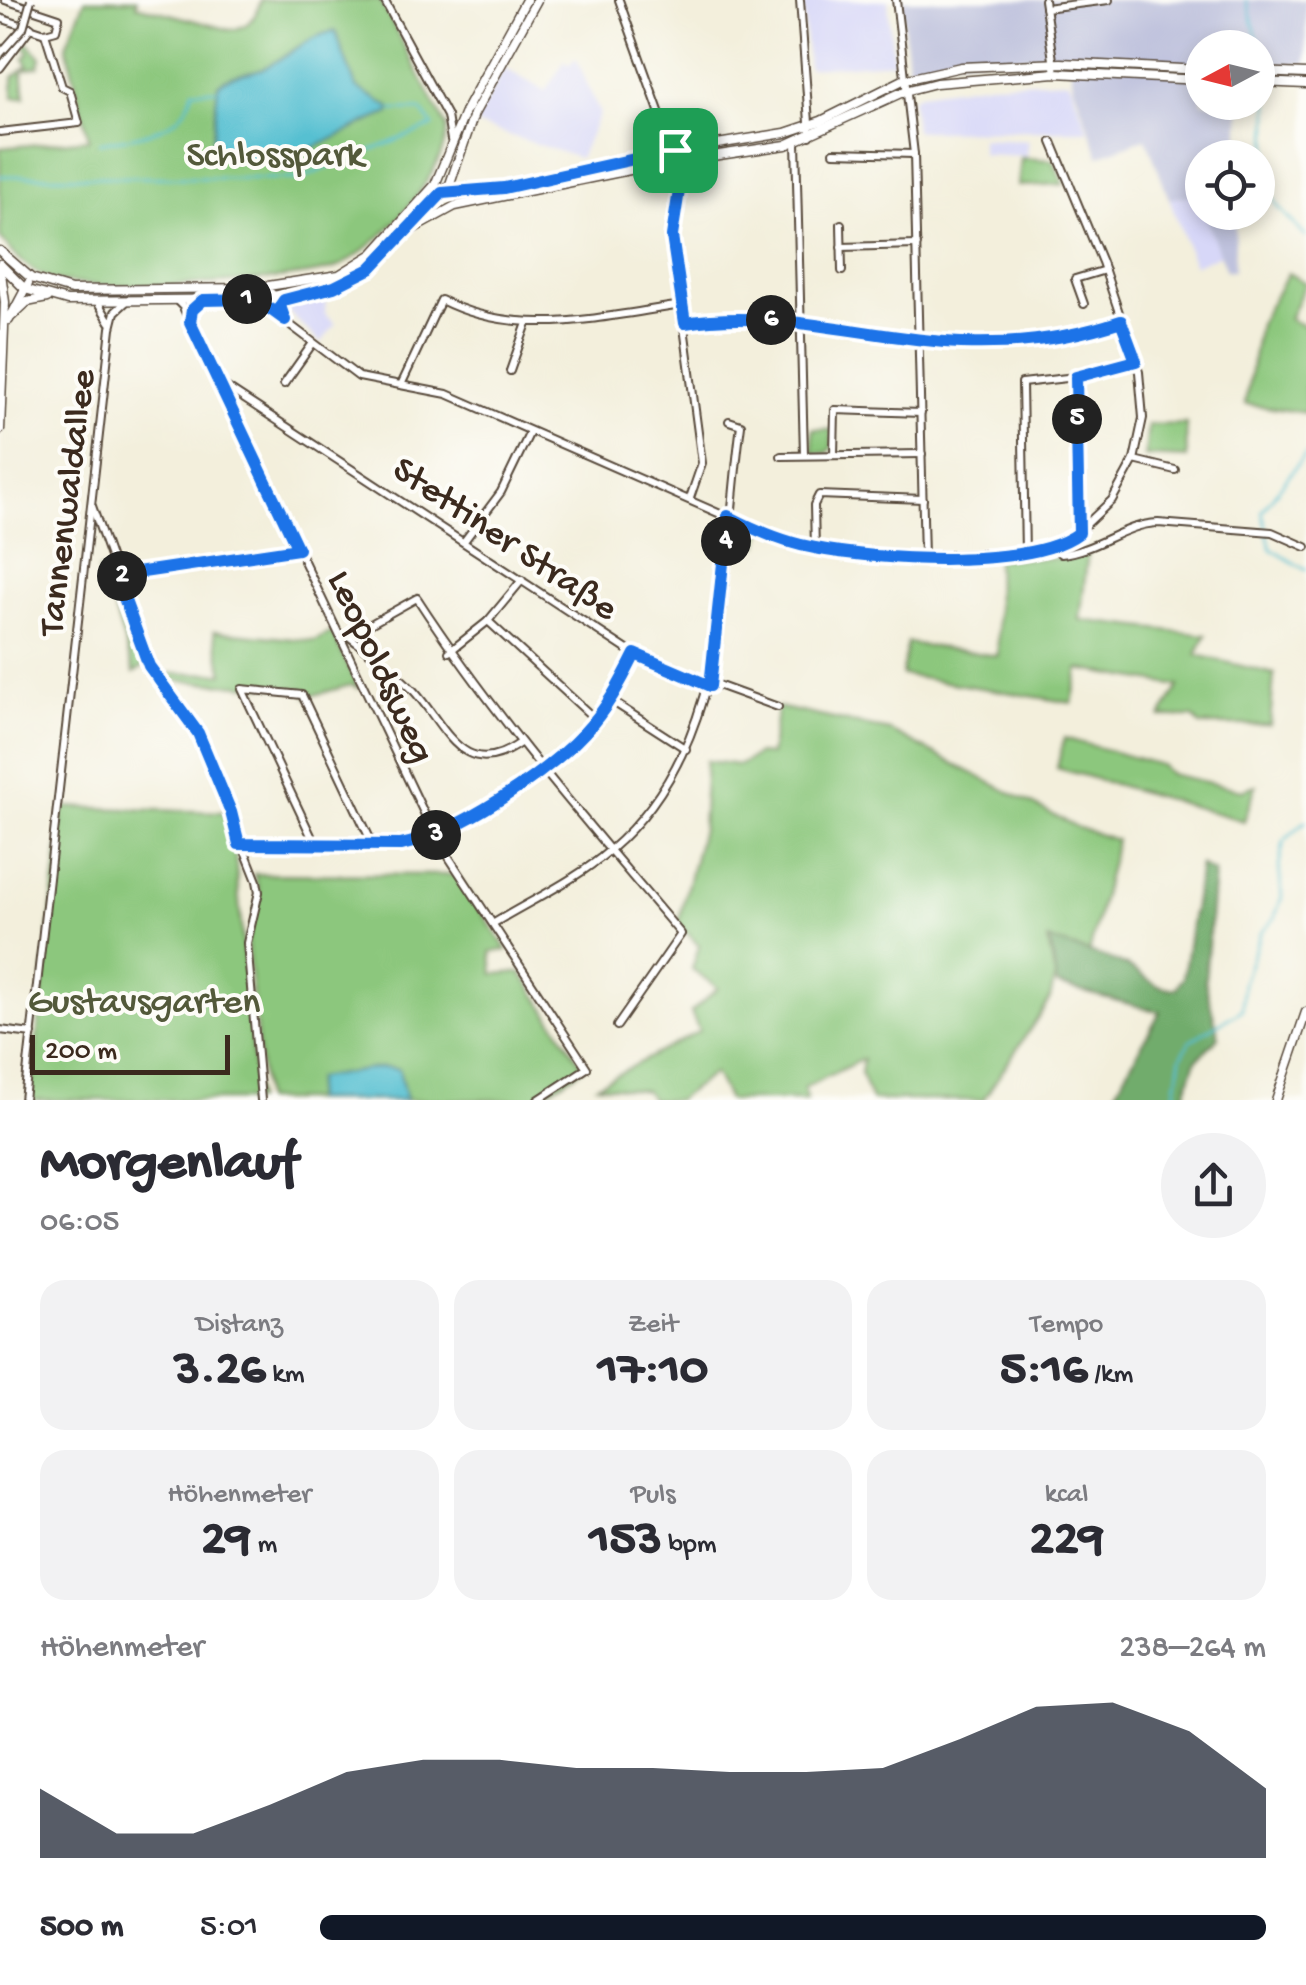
<!DOCTYPE html>
<html lang="de">
<meta charset="utf-8">
<style>
:root{--surface:#fff;--page:#f2f2f3;--text:#2b2b33;--muted:#7c7c81;--accent:#111827}
body{margin:0;font-family:"Gochi Hand",sans-serif;background:var(--page);color:var(--text);height:100vh;display:flex;flex-direction:column;font-size:38px;white-space:nowrap}
*{box-sizing:border-box;margin:0}
p{font-size:32px;color:var(--muted)}
.icon{flex:none;width:55px;height:55px;fill:none;stroke:currentColor;stroke-width:2;stroke-linecap:round;stroke-linejoin:round}
.map{position:relative;height:1100px;overflow:hidden}
.side{display:flex;flex-direction:column;background:var(--surface);flex:1}
.side>*{flex:none}
.needle{width:65px;rotate:263deg}
.buttons{position:absolute;left:1185px;top:30px;display:grid;gap:20px}
.buttons a{display:grid;place-items:center;width:90px;height:90px;border-radius:50%;background:var(--surface);box-shadow:0 5px 15px #0003;font-size:50px}
.scale{position:absolute;left:30px;bottom:25px;width:200px;box-sizing:border-box;padding-left:10px;border:5px solid #3b2a1e;border-top:0;font-size:28px;line-height:35px;white-space:nowrap;color:#3b2a1e;-webkit-text-stroke:8px #fdfcf7;paint-order:stroke}
.pin{position:absolute;display:grid;place-items:center;width:85px;height:85px;color:#fff;margin:-42px;border-radius:20px;box-shadow:0 5px 15px #0006}
.km{position:absolute;width:50px;height:50px;margin:-25px;border-radius:50%;background:#222;color:#fff;font-size:28px;line-height:50px;text-align:center}
.round{display:grid;place-items:center;flex:none;width:105px;height:105px;border-radius:52px;background:var(--page)}
.overview{display:flex;align-items:center;justify-content:space-between;height:170px;padding:0 40px}
h1{font-size:55px;font-weight:800;line-height:75px}
.stats{display:grid;grid-template-columns:repeat(3,1fr);gap:15px;height:170px;padding:10px 40px}
.stats div{display:grid;align-content:center;border-radius:25px;background:var(--page);text-align:center}
.stats b{font-size:50px;font-weight:800}
.stats small{font-size:28px;font-weight:400}
.stats p{font-size:28px}
.chart{height:280px;padding:20px 40px}
.chart p{display:flex;justify-content:space-between}
.chart svg{width:100%;height:180px;margin-top:10px;fill:var(--accent);opacity:.7}
ul{padding:0 40px;list-style:none;font-size:32px}
li{display:grid;grid-template-columns:160px 120px 1fr;align-items:center;height:75px}
li i{height:25px;border-radius:12px;background:var(--accent)}
.map>svg:first-child{display:block}
</style>
<div class="map">
<svg width="1306" height="1100" viewBox="0 0 1306 1100">
<rect width="100%" height="100%" fill="#fdfcf7"/>
<filter id="ink" filterUnits="userSpaceOnUse"><feTurbulence type="fractalNoise" baseFrequency=".01" numOctaves="2"/><feDisplacementMap in="SourceGraphic" scale="20" xChannelSelector="R" yChannelSelector="G"/><feConvolveMatrix kernelMatrix="1 2 1 2 8 2 1 2 1" color-interpolation-filters="sRGB"/></filter>
<filter id="wash" filterUnits="userSpaceOnUse"><feTurbulence type="fractalNoise" baseFrequency=".0048" numOctaves="4" result="noise"/><feDisplacementMap in="SourceGraphic" scale="40" xChannelSelector="R" yChannelSelector="G"/><feGaussianBlur stdDeviation="2.25" result="paint"/><feColorMatrix in="noise" values="0 0 0 0 0 0 0 0 0 0 0 0 0 0 0 0 0 1.4 0 .05"/><feComposite in="paint" operator="in"/></filter>
<g filter="url(#wash)">
<rect width="100%" height="100%" fill="#f3efdc"/>
<g fill="#d7d7f8">
<path d="M803,0H888L893,62L808,68Z"/>
<path d="M576,58L600,114L579,158L475,124L504,68L545,91L565,61L569,65Z"/>
<path d="M1069,80L1088,130L915,131L912,98L921,93L989,83Z"/>
<path d="M981,138L1028,140L1027,156L981,154Z"/>
<path d="M1197,194L1220,255L1194,265L1169,199Z"/>
<path d="M326,297L325,314L336,324L321,343L285,309L289,302Z"/>
</g>
<g fill="#bfc2dd">
<path d="M902,0H1306V64L1258,65V48H1202V102L1241,103L1239,157L1202,158V208L1197,194L1169,199L1146,138L1099,156L1073,84L1069,55L947,60L908,68Z"/>
<path d="M1204,213H1236L1234,270L1226,271Z"/>
</g>
<g fill="#8cc77d" stroke="#64784e" stroke-width="2.5">
<path d="M85,0H137L136,5L230,30C249,27 256,18 261,0H380L447,128C446,174 378,249 337,267C298,283 95,292 54,280C31,273 15,256 0,238V148L89,139L66,45Z"/>
<path d="M26,41L41,57L39,66L22,70L25,97H13V77L28,65L24,58L29,53L23,44Z"/>
<path d="M1021,158L1053,160L1064,184L1018,186Z"/>
<path d="M1288,273L1306,283L1289,319L1306,327V413L1245,404L1259,324Z"/>
<path d="M1186,424L1187,458L1145,456L1148,425Z"/>
<path d="M813,429L832,430V448L827,453H813Z"/>
<path d="M728,516L763,531L759,545L726,542Z"/>
<path d="M1088,552L1080,620L1206,635L1197,655L1274,674L1270,725H1200L1193,717H1161L1179,686L1079,669L1072,703L902,675L907,643L998,656L996,559L1068,558Z"/>
<path d="M109,568L144,666L134,673L114,608L98,571Z"/>
<path d="M214,631L314,641L332,632L358,688L351,685L307,697L303,689L167,680L163,674L223,673Z"/>
<path d="M778,707L890,731L1079,828L1116,840L1089,954L1048,940L1055,977L1050,999L983,1100H871L861,1074L863,1059L804,1088L807,1100H728L714,1073L677,1100H652L646,1091L597,1085L699,1031L691,1012L718,988L692,969L699,946L678,923L702,829L706,761L740,765L758,754L770,755Z"/>
<path d="M1064,738L1161,765L1170,774L1242,790L1256,785L1244,821L1057,768Z"/>
<path d="M63,807L224,812L235,853L256,1100H30Z"/>
<path d="M254,874L457,875L507,950L491,952L493,974L521,972L584,1068L535,1100H264L247,943L259,892Z"/>
</g>
<path fill="#71ac6c" stroke="#566b45" stroke-width="2.5" d="M1200,865L1214,873L1205,982L1219,1037L1196,1060L1183,1100H1111L1160,1012L1057,985L1050,940C1075,949 1103,955 1127,966C1144,974 1154,991 1176,988L1183,978Z"/>
<g fill="#56c0d1" stroke="#487578" stroke-width="2.5">
<path d="M335,31L356,87L391,108L390,113C339,130 267,189 212,146L218,85C231,72 247,75 263,68C288,58 306,36 335,31Z"/>
<path d="M384,1067L399,1069L406,1100H313L316,1078Z"/>
</g>
<g fill="none" stroke-linecap="round" stroke-linejoin="round">
<g stroke="#56c0d1" stroke-width="2.5">
<path d="M1246,0L1265,63"/>
<path d="M1269,93L1268,189L1279,208L1306,237"/>
<path d="M99,143C135,136 184,134 193,90H216"/>
<path d="M0,176L299,179L433,126L421,110H392"/>
<path d="M1306,453L1262,511L1271,549L1306,570"/>
<path d="M1174,1100L1181,1057L1190,1041L1242,1010L1243,983L1261,933L1274,919L1282,897L1279,866L1284,841L1306,821"/>
</g>
</g>
</g>
<g filter="url(#ink)">
<g fill="none" stroke-linecap="round" stroke-linejoin="round">
<g stroke="#57483a" stroke-width="10">
<g id="street">
<path d="M5,0L59,18L56,30L45,33"/>
<path d="M384,0L447,116L451,140"/>
<path d="M619,0L677,161L680,185L672,236L702,463L690,498"/>
<path d="M800,0L810,136"/>
<path d="M896,0L914,154L924,557"/>
<path d="M1044,0L1055,73"/>
<path d="M1045,8L1109,0"/>
<path d="M0,18L45,33L62,87L70,91L79,123L0,132"/>
<path d="M0,68L31,27"/>
<path d="M796,142L804,455"/>
<path d="M834,152L914,154"/>
<path d="M841,224L842,271"/>
<path d="M841,247L917,245"/>
<path d="M260,287L272,293L284,319"/>
<path d="M256,299L359,377L447,394L782,541L897,557L1041,552L1074,536L1112,500L1134,460L1143,418L1139,372L1102,262L1052,142"/>
<path d="M176,300L183,307L435,836L587,1068L538,1100"/>
<path d="M97,301L110,322"/>
<path d="M1084,304L1075,279L1105,270"/>
<path d="M190,321L192,310L203,299"/>
<path d="M685,323C777,308 868,339 961,343C1014,345 1071,338 1121,321"/>
<path d="M510,371L527,323"/>
<path d="M1076,377L1079,532"/>
<path d="M220,383L635,655L778,707"/>
<path d="M284,384L313,343"/>
<path d="M401,385L441,300C518,339 600,317 682,305"/>
<path d="M834,455L835,410L921,413"/>
<path d="M781,456L922,454"/>
<path d="M1134,460L1175,470"/>
<path d="M92,506L149,667L198,733L257,881L259,892L247,943L261,1100"/>
<path d="M465,540L501,492L530,432"/>
<path d="M1054,548L1061,554C1096,551 1124,524 1158,523L1272,532L1306,547"/>
<path d="M815,549L814,505L819,495L923,499"/>
<path d="M1025,554L1022,383L1085,376L1136,361"/>
<path d="M116,576L298,549"/>
<path d="M488,621L596,720"/>
<path d="M347,635C369,652 393,670 413,690C445,724 462,784 520,743"/>
<path d="M349,636L417,598C495,718 589,825 681,934L617,1026"/>
<path d="M449,652L488,621L522,580"/>
<path d="M610,700L686,749"/>
<path d="M239,844C292,844 349,850 402,845C451,839 551,769 585,732C606,709 621,682 635,655"/>
<path d="M315,844L242,689L302,695L373,845"/>
<path d="M494,923C532,900 576,880 610,850C732,746 721,571 741,425L729,421"/>
<path d="M0,1030L32,1034"/>
<path d="M24,1100L111,328L115,312L127,301"/>
</g>
</g>
<g stroke="#57483a" stroke-width="11">
<g id="secondary">
<path d="M1258,72L1306,74"/>
<path d="M1258,82L1306,84"/>
<path d="M424,200L442,193L503,188L662,153L785,133L821,121L903,80L961,67L1061,63L1202,70"/>
<path d="M411,230L455,206L659,164L786,145L905,91L936,83L1055,73L1202,80"/>
<path d="M0,251L31,278L71,290L255,288L339,275L373,254L435,185L466,110L526,0"/>
<path d="M0,264L25,289L67,301L256,299L345,283L382,260L450,184L474,114L537,0"/>
<path d="M0,266L5,302L0,430"/>
<path d="M12,316L27,302L47,298"/>
<path d="M9,320L28,284"/>
<path d="M1276,1100L1306,1012"/>
</g>
</g>
<use href="#street" stroke="#fff" stroke-width="6"/>
<use href="#secondary" stroke="#fff" stroke-width="8"/>
<g stroke="#57483a" stroke-width="10" stroke-linecap="butt">
<path id="street-bridge" d="M0,54L23,28L31,0"/>
</g>
<use href="#street-bridge" stroke="#fff" stroke-width="6"/>
</g>
</g>
<g fill="none" stroke-linecap="round" stroke-linejoin="round" filter="url(#ink)">
<g stroke="#fff" stroke-width="20">
<path id="route" d="M675,150L680,184L672,236L685,323C778,308 868,339 961,343C1014,345 1071,338 1121,321L1136,361L1076,377L1079,533C1030,570 876,560 815,548C785,543 755,530 728,516L710,686L635,654C621,682 606,710 585,732C546,774 456,834 401,845L239,844L231,812L198,733L149,666L116,576L298,549L190,322L192,310L203,300L256,299L285,320L280,306L284,300L334,287L370,269L442,193L504,188Z"/>
</g>
<use href="#route" stroke="#1a73e8" stroke-width="12"/>
</g>
<g text-anchor="middle" stroke-width="8" stroke-linejoin="round" paint-order="stroke">
<g font-size="38" fill="#53593a" stroke="#fdfcf7">
<text x="275" y="164">Schlosspark</text>
<text x="144" y="1011">Gustavsgarten</text>
</g>
<g font-size="38" fill="#3b2a1e" stroke="#fdfcf7">
<text transform="translate(64 502) rotate(-83)" y="13">Tannenwaldallee</text>
<text transform="translate(507 536) rotate(34)" y="13">Stettiner Straße</text>
<text transform="translate(384 665) rotate(65)" y="13">Leopoldsweg</text>
</g>
</g>
</svg>
<div class="buttons">
<a><svg class="needle" viewBox="-14 -14 28 28"><path d="M0-13l5 13h-10z" fill="#e53935"/><path d="M0 13l5-13h-10z" fill="#7c7c81"/></svg></a>
<a><svg class="icon" aria-label="locate" viewBox="0 0 24 24"><circle cx="12" cy="12" r="6"/><path d="M12 2v4M12 18v4M2 12h4M18 12h4"/></svg></a>
</div>
<div class="scale">200 m</div>
<div class="pin" style="left:675px;top:150px;background:#1e9e55"><svg class="icon" aria-label="arrive" viewBox="0 0 24 24"><path d="M6 21V4h12l-3 4 3 4H6"/></svg></div>
<b class="km" style="left:247px;top:299px">1</b>
<b class="km" style="left:122px;top:576px">2</b>
<b class="km" style="left:436px;top:835px">3</b>
<b class="km" style="left:726px;top:541px">4</b>
<b class="km" style="left:1077px;top:419px">5</b>
<b class="km" style="left:771px;top:320px">6</b>
</div>
<section class="side">
<div class="overview"><div><h1>Morgenlauf</h1><p>06:05</p></div><a class="round"><svg class="icon" aria-label="share" viewBox="0 0 24 24"><path d="M12 15V3M7 8l5-5 5 5M5 13v7h14v-7"/></svg></a></div>
<div class="stats">
<div><p>Distanz</p><b>3.26<small> km</small></b></div>
<div><p>Zeit</p><b>17:10</b></div>
<div><p>Tempo</p><b>5:16<small> /km</small></b></div>
</div>
<div class="stats">
<div><p>Höhenmeter</p><b>29<small> m</small></b></div>
<div><p>Puls</p><b>153<small> bpm</small></b></div>
<div><p>kcal</p><b>229</b></div>
</div>
<div class="chart"><p><span>Höhenmeter</span>238–264 m</p>
<svg viewBox="0 0 160 44" preserveAspectRatio="none"><path d="M0 44V27L10 38L20 38L30 31L40 23L50 20L60 20L70 22L80 22L90 23L100 23L110 22L120 15L130 7L140 6L150 13L160 27V44z"/></svg>
</div>
<ul>
<li><b>500 m</b>5:01<i style="width:100%"></i></li>
</ul>
</section>
